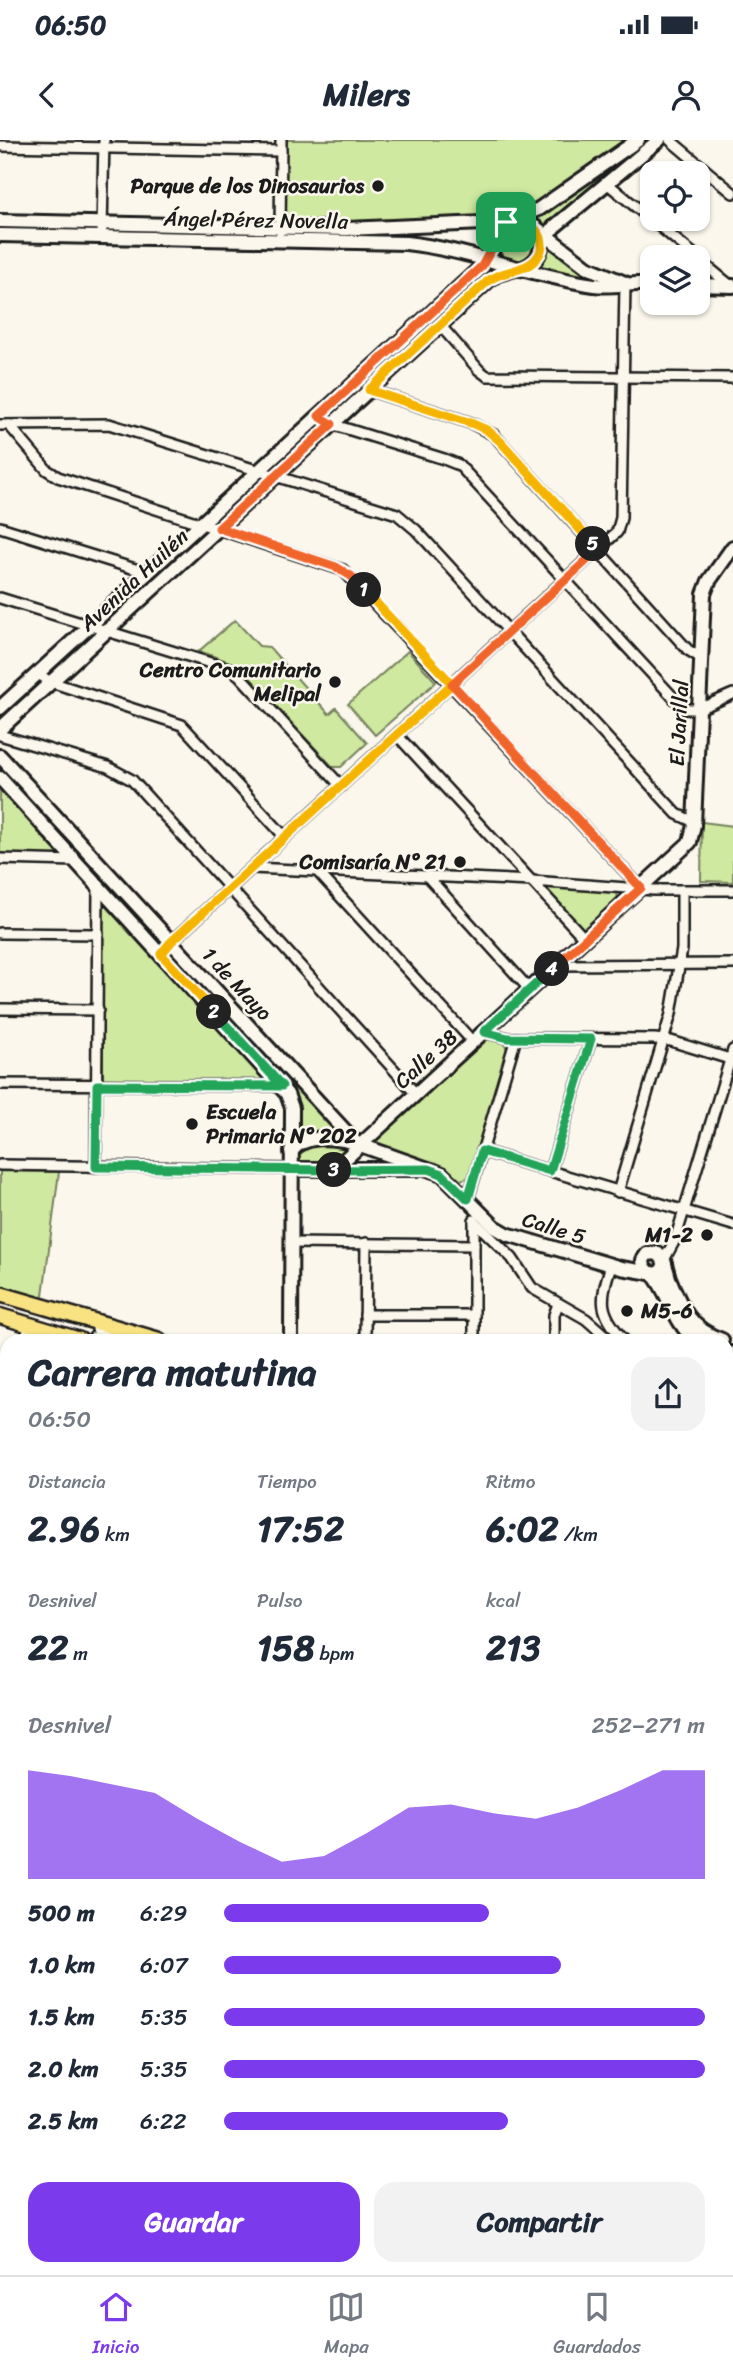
<!DOCTYPE html>
<html lang="es">
<meta charset="utf-8">
<style>
:root{--surface:#fff;--page:#f2f2f3;--text:#1f2937;--muted:#747a83;--line:#e0e1e3;--accent:#7c3aed}
body{margin:0;font-family:Sriracha,sans-serif;background:var(--page);color:var(--text);height:100vh;display:flex;flex-direction:column;font-size:26px;white-space:nowrap}
*{box-sizing:border-box;margin:0}
p{font-size:23px;color:var(--muted)}
.icon{flex:none;width:38px;height:38px;fill:none;stroke:currentColor;stroke-width:2;stroke-linecap:round;stroke-linejoin:round}
.map{position:relative;flex:1;overflow:hidden}
.details{position:absolute;left:0px;top:1194px;width:733px;height:942px;display:flex;flex-direction:column;background:var(--surface);border-radius:21px 21px 0 0;box-shadow:0 2px 5px #0004}
.details>*{flex:none}
.controls{position:absolute;left:640px;top:21px;display:grid;gap:14px}
.controls a{display:grid;place-items:center;width:70px;height:70px;border-radius:14px;background:var(--surface);box-shadow:0 2px 5px #0004;font-size:35px}
.pin{position:absolute;display:grid;place-items:center;width:60px;height:60px;color:#fff;margin:-30px;border-radius:14px;box-shadow:0 4px 10px #0006}
.km{position:absolute;width:35px;height:35px;margin:-18px;border-radius:50%;background:#222;color:#fff;font-size:19px;line-height:35px;text-align:center}
.round{display:grid;place-items:center;flex:none;width:74px;height:74px;border-radius:21px;background:var(--page)}
.head{display:flex;align-items:center;justify-content:space-between;height:119px;padding:0 28px}
h1{font-size:38px;font-weight:700;line-height:52px}
.metrics{display:grid;grid-template-columns:repeat(3,1fr);gap:10px;height:119px;padding:7px 28px}
.metrics div{display:grid;align-content:center}
.metrics b{font-size:35px;font-weight:700}
.metrics small{font-size:19px;font-weight:400}
.metrics p{font-size:19px}
.chart{height:196px;padding:14px 28px}
.chart p{display:flex;justify-content:space-between}
.chart svg{width:100%;height:126px;margin-top:7px;fill:var(--accent);opacity:.7}
.primary-button{display:flex;gap:14px;margin-top:auto;padding:14px 28px}
.primary-button a{flex:1;height:80px;border-radius:21px;background:var(--accent);color:#fff;font-size:28px;font-weight:700;line-height:80px;text-align:center}
.primary-button a+a{background:var(--page);color:var(--text)}
ul{padding:0 28px;list-style:none;font-size:23px}
li{display:grid;grid-template-columns:112px 84px 1fr;align-items:center;height:52px}
li i{height:18px;border-radius:9px;background:var(--accent)}
.status{display:flex;justify-content:space-between;align-items:center;height:49px;padding:0 35px;background:var(--surface);direction:ltr}
.status svg{height:19px;fill:currentColor}
header{display:flex;justify-content:space-between;align-items:center;height:91px;padding:0 28px;background:var(--surface);font-size:32px;font-weight:700}
.dock{display:flex;justify-content:space-around;align-items:center;height:98px;border-top:2px solid var(--line);background:var(--surface);font-size:19px;color:var(--muted)}
.dock a{display:grid;justify-items:center;gap:4px}
.dock .selected{color:var(--accent)}
.map>svg:first-child{display:block}
</style>
<div class="status"><b>06:50</b><svg viewBox="0 0 49 12"><path d="M0 12V9h3v3zM5 12V6h3v6zM10 12V3h3v9zM15 12V0h3v12zM26 1h20v11H26zM47 4h2v5h-2z"/></svg></div>
<header><svg class="icon" aria-label="back" viewBox="0 0 24 24"><path d="M15 5l-7 7 7 7"/></svg>Milers<svg class="icon" aria-label="person" viewBox="0 0 24 24"><circle cx="12" cy="8" r="4"/><path d="M4 21q1-7 8-7t8 7"/></svg></header>
<div class="map">
<svg width="733" height="2135" viewBox="0 0 733 2135">
<rect width="100%" height="100%" fill="#fbf7ec"/>
<filter id="ink" filterUnits="userSpaceOnUse"><feTurbulence type="fractalNoise" baseFrequency=".0143" numOctaves="2"/><feDisplacementMap in="SourceGraphic" scale="14" xChannelSelector="R" yChannelSelector="G"/><feConvolveMatrix kernelMatrix="1 2 1 2 8 2 1 2 1" color-interpolation-filters="sRGB"/></filter>
<g filter="url(#ink)">
<g fill="#cfe9a0" stroke="#76825e" stroke-width="2">
<path d="M284,0H632L537,67L513,77L366,84L287,80L284,72Z"/>
<path d="M644,0H653L548,86L545,88L534,80L536,76Z"/>
<circle cx="517" cy="103" r="19"/>
<path d="M549,104L610,143L536,129L546,106Z"/>
<path d="M235,480L259,506L269,507L329,574L336,568L367,603L341,627H333L236,524L199,511Z"/>
<path d="M408,511L436,542L375,595L348,564Z"/>
<path d="M0,645L61,712L59,717L0,715Z"/>
<path d="M702,682L733,686V742L701,741Z"/>
<path d="M547,746L615,751L618,757L588,787L582,788L545,750Z"/>
<path d="M107,763L266,938V941H103V767Z"/>
<path d="M175,815H176L342,993L297,1000L296,965L292,953L171,818Z"/>
<path d="M490,899L504,902L508,912L468,1038L460,1040L447,1028L437,1023L378,1008L375,1003L376,999L483,901Z"/>
<path d="M310,1003L341,1004L346,1011L335,1023L300,1024L297,1021L296,1012Z"/>
<path d="M0,1031L59,1032L42,1163L0,1150Z"/>
</g>
<g fill="none" stroke-linecap="round" stroke-linejoin="round">
<g stroke="#1c1c1c" stroke-width="14">
<g id="street">
<path d="M670,0L733,53"/>
<path d="M0,6L281,11"/>
<path d="M608,44L697,117"/>
<path d="M102,89L104,0"/>
<path d="M280,91L281,0"/>
<path d="M698,119L731,146"/>
<path d="M440,185L479,230L487,236L733,238"/>
<path d="M369,250L471,283L494,295L688,510L701,518"/>
<path d="M319,276L328,283L444,319L459,325L684,569H699L733,554"/>
<path d="M0,285L109,284L397,374L416,390L677,674L694,682"/>
<path d="M9,285L47,330L58,337L343,430L641,748"/>
<path d="M0,387L148,433"/>
<path d="M0,458L230,529L239,535L341,646"/>
<path d="M38,534L51,542L182,585L285,697"/>
<path d="M0,595L108,627L132,640L416,954"/>
<path d="M397,595L585,799"/>
<path d="M0,719L76,721"/>
<path d="M252,728L532,741L654,750H733"/>
<path d="M317,731L473,902"/>
<path d="M427,736L530,850"/>
<path d="M0,793L98,794"/>
<path d="M161,814L171,802L617,392L621,378L625,143"/>
<path d="M557,825L733,824"/>
<path d="M0,869L98,870"/>
<path d="M484,892L508,898L655,899L671,901L733,920"/>
<path d="M0,944L282,946"/>
<path d="M482,1011L733,1085"/>
<path d="M0,1025L291,1029"/>
<path d="M96,1027L98,746"/>
<path d="M550,1031L591,899"/>
<path d="M618,1052L671,874L682,809V750"/>
<path d="M468,1059L516,898"/>
<path d="M474,1081L512,1118L532,1148L586,1179L610,1200"/>
<path d="M290,1103L474,1105"/>
<path d="M664,1120L675,1100L733,910"/>
<path d="M611,1125C600,1160 598,1172 624,1200"/>
<path d="M365,1175H474"/>
<path d="M97,1187V1189L133,1200"/>
<path d="M27,1200L28,1184"/>
<path d="M93,1200L94,1197L104,1200"/>
<path d="M365,1200L366,1103"/>
<path d="M474,1200V1080"/>
<path d="M554,1200V1175L558,1164"/>
<path d="M726,1253L733,1255"/>
<path d="M0,1311H7"/>
<path d="M726,1326L733,1332"/>
<path d="M0,1524H7"/>
<path d="M726,1694L728,1564L730,1556"/>
<path d="M726,1703H733"/>
<path d="M0,1710L2,1598"/>
<path d="M726,1829H733"/>
<path d="M0,1836L7,1837"/>
<path d="M726,1905H733"/>
<path d="M0,1912H7"/>
<path d="M0,1988L7,1989"/>
<path d="M726,2020H733"/>
<path d="M726,2111H733"/>
<path d="M0,2121H7"/>
<path d="M444,2128V2135"/>
<path d="M85,2135V2128"/>
<path d="M179,2135V2128"/>
<path d="M593,2135V2128"/>
<path d="M680,2135V2128"/>
</g>
</g>
<g stroke="#1c1c1c" stroke-width="18">
<g id="secondary">
<path d="M515,80L530,83L587,127L625,143"/>
<path d="M0,81L347,89L506,82L539,69L638,0"/>
<path d="M0,95L406,103C470,110 530,136 594,145C613,147 633,143 653,144"/>
<path d="M542,104L554,87L659,0"/>
<path d="M519,129C534,125 543,114 541,99"/>
<path d="M698,145L733,146"/>
<path d="M0,568L478,130L493,109"/>
<path d="M0,589L488,141L498,134L515,129"/>
<path d="M0,616L359,1006"/>
<path d="M0,638L287,954L292,968L291,1200"/>
<path d="M291,1012C304,994 333,997 352,1002L442,1034L495,1087L507,1094L621,1128L657,1134L662,1130L665,1123"/>
<path d="M291,1029H417"/>
<path d="M329,1029L342,1022L690,702L694,685L704,454L709,441L733,407"/>
<path d="M649,1133L644,1128L643,1120L647,1114L657,1113C665,1119 666,1128 669,1138C681,1167 690,1190 722,1200"/>
<path d="M653,1134C670,1154 674,1184 696,1200"/>
<path d="M726,1212L733,1214"/>
<path d="M0,1452H7"/>
<path d="M726,1459H733"/>
<path d="M0,1746H7"/>
<path d="M726,1750H733"/>
<path d="M280,2135V2128"/>
</g>
</g>
<g stroke="#1c1c1c" stroke-width="19">
<g id="primary">
<path d="M0,1154L159,1200"/>
<path d="M0,1176L80,1200"/>
<path d="M726,1384L733,1387"/>
<path d="M726,1402L733,1404"/>
</g>
</g>
<use href="#street" stroke="#fbf7ec" stroke-width="9"/>
<use href="#secondary" stroke="#fbf7ec" stroke-width="12"/>
<use href="#primary" stroke="#f8e281" stroke-width="14"/>
</g>
</g>
<g fill="none" stroke-linecap="round" stroke-linejoin="round" filter="url(#ink)">
<g stroke="#fff" stroke-width="14">
<path id="split-1" d="M364,450L351,436L336,427L219,388L332,284L319,276L482,126L492,108L496,91L506,82"/>
</g>
<g stroke="#fff" stroke-width="14">
<path id="split-2" d="M214,872L161,814L171,802L452,544L364,450"/>
</g>
<g stroke="#fff" stroke-width="14">
<path id="split-3" d="M214,872L282,946L97,945L96,1027L334,1030"/>
</g>
<g stroke="#fff" stroke-width="14">
<path id="split-4" d="M334,1030L429,1029L442,1034L468,1059L482,1011L550,1031L591,899L508,898L484,892L552,829"/>
</g>
<g stroke="#fff" stroke-width="14">
<path id="split-5" d="M552,829L641,748L452,544L598,410L593,404"/>
</g>
<g stroke="#fff" stroke-width="14">
<path id="split-6" d="M506,82C531,75 555,101 534,121C523,132 502,130 488,141L369,250L471,283L487,290L500,301L593,404"/>
</g>
<use href="#split-1" stroke="#f0652b" stroke-width="9"/>
<use href="#split-2" stroke="#f5b400" stroke-width="9"/>
<use href="#split-3" stroke="#22a559" stroke-width="9"/>
<use href="#split-4" stroke="#22a559" stroke-width="9"/>
<use href="#split-5" stroke="#f0652b" stroke-width="9"/>
<use href="#split-6" stroke="#f5b400" stroke-width="9"/>
</g>
<g fill="#1c1c1c" stroke="#fbf7ec" stroke-width="2.5">
<circle cx="378" cy="46" r="7"/>
<circle cx="335" cy="542" r="7"/>
<circle cx="460" cy="722" r="7"/>
<circle cx="192" cy="984" r="7"/>
<circle cx="707" cy="1095" r="7"/>
<circle cx="627" cy="1171" r="7"/>
</g>
<g text-anchor="middle" stroke-width="5" stroke-linejoin="round" paint-order="stroke">
<g font-size="21" font-weight="bold" fill="#1c1c1c" stroke="#fbf7ec" text-anchor="end">
<text x="364" y="53">Parque de los Dinosaurios</text>
<text x="321" y="537">Centro Comunitario<tspan x="321" dy="24">Melipal</tspan></text>
<text x="446" y="729">Comisaría N° 21</text>
<text x="206" y="979" text-anchor="start">Escuela<tspan x="206" dy="24">Primaria N° 202</tspan></text>
<text x="693" y="1102">M1-2</text>
<text x="641" y="1178" text-anchor="start">M5-6</text>
</g>
<g font-size="21" fill="#1c1c1c" stroke="#fbf7ec">
<text transform="translate(256 80) rotate(1)" y="7">Ángel Pérez Novella</text>
<text transform="translate(134 440) rotate(-43)" y="7">Avenida Huilén</text>
<text transform="translate(679 583) rotate(-87)" y="7">El Jarillal</text>
<text transform="translate(237 844) rotate(47)" y="7">1 de Mayo</text>
<text transform="translate(426 919) rotate(-42)" y="7">Calle 38</text>
<text transform="translate(554 1088) rotate(17)" y="7">Calle 5</text>
</g>
</g>
</svg>
<div class="controls">
<a><svg class="icon" aria-label="locate" viewBox="0 0 24 24"><circle cx="12" cy="12" r="6"/><path d="M12 2v4M12 18v4M2 12h4M18 12h4"/></svg></a>
<a><svg class="icon" aria-label="layers" viewBox="0 0 24 24"><path d="M12 4l9 5-9 5-9-5zM3 14l9 5 9-5"/></svg></a>
</div>
<div class="pin" style="left:506px;top:82px;background:#1e9e55"><svg class="icon" aria-label="arrive" viewBox="0 0 24 24"><path d="M6 21V4h12l-3 4 3 4H6"/></svg></div>
<b class="km" style="left:364px;top:450px">1</b>
<b class="km" style="left:214px;top:872px">2</b>
<b class="km" style="left:334px;top:1030px">3</b>
<b class="km" style="left:552px;top:829px">4</b>
<b class="km" style="left:593px;top:404px">5</b>
<section class="details">
<div class="head"><div><h1>Carrera matutina</h1><p>06:50</p></div><a class="round"><svg class="icon" aria-label="share" viewBox="0 0 24 24"><path d="M12 15V3M7 8l5-5 5 5M5 13v7h14v-7"/></svg></a></div>
<div class="metrics">
<div><p>Distancia</p><b>2.96<small> km</small></b></div>
<div><p>Tiempo</p><b>17:52</b></div>
<div><p>Ritmo</p><b>6:02<small> /km</small></b></div>
</div>
<div class="metrics">
<div><p>Desnivel</p><b>22<small> m</small></b></div>
<div><p>Pulso</p><b>158<small> bpm</small></b></div>
<div><p>kcal</p><b>213</b></div>
</div>
<div class="chart"><p><span>Desnivel</span>252–271 m</p>
<svg viewBox="0 0 160 44" preserveAspectRatio="none"><path d="M0 44V6L10 8L20 11L30 14L40 23L50 31L60 38L70 36L80 28L90 19L100 18L110 21L120 23L130 19L140 13L150 6L160 6V44z"/></svg>
</div>
<ul>
<li><b>500 m</b>6:29<i style="width:55%"></i></li>
<li><b>1.0 km</b>6:07<i style="width:70%"></i></li>
<li><b>1.5 km</b>5:35<i style="width:100%"></i></li>
<li><b>2.0 km</b>5:35<i style="width:100%"></i></li>
<li><b>2.5 km</b>6:22<i style="width:59%"></i></li>
</ul>
<div class="primary-button"><a>Guardar</a><a>Compartir</a></div>
</section>
</div>
<nav class="dock">
<a class="selected"><svg class="icon" aria-label="home" viewBox="0 0 24 24"><path d="M3 11l9-7 9 7M6 9v11h12V9"/></svg>Inicio</a>
<a><svg class="icon" aria-label="map" viewBox="0 0 24 24"><path d="M3 6l6-2 6 2 6-2v14l-6 2-6-2-6 2zM9 4v14M15 6v14"/></svg>Mapa</a>
<a><svg class="icon" aria-label="saved" viewBox="0 0 24 24"><path d="M7 4h10v16l-5-4-5 4z"/></svg>Guardados</a>
</nav>
